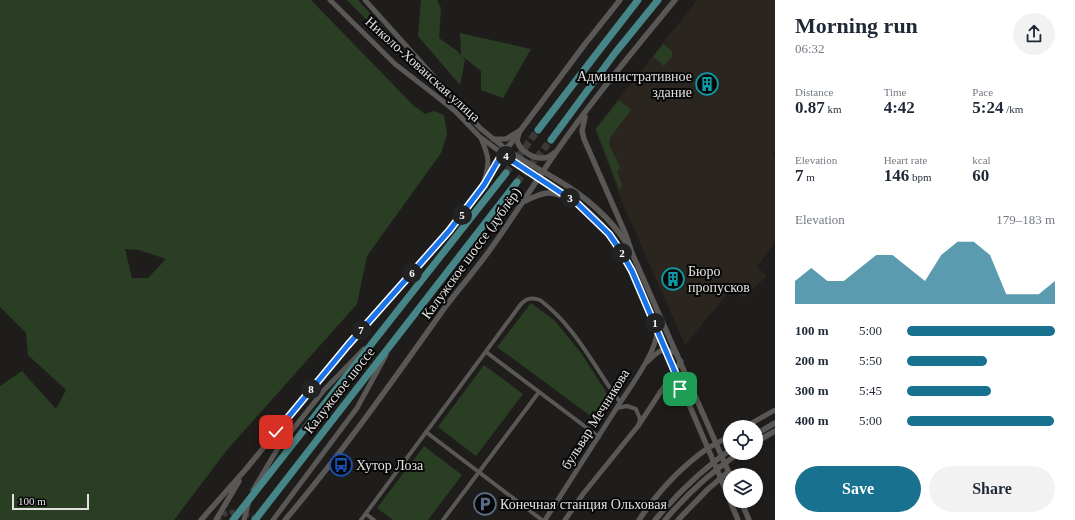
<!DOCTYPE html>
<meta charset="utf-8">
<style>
:root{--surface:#fff;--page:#f2f2f3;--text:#1f2937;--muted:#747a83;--accent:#17718f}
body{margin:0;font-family:"Times New Roman",serif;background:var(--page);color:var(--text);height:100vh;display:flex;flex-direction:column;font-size:15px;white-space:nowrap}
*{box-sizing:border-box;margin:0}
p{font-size:13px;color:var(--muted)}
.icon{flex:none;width:22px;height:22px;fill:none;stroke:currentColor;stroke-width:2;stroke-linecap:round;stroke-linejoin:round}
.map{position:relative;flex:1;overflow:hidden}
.drawer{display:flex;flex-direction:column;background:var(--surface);width:300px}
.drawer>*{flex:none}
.buttons{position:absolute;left:723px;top:420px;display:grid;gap:8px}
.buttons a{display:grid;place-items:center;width:40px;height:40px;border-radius:50%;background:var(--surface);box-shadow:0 2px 6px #0003;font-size:20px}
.scale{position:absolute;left:12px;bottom:10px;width:77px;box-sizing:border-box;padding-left:4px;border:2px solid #e2e1e0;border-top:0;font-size:11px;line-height:14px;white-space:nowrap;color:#e2e1e0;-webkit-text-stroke:3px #080707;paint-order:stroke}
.pin{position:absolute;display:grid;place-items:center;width:34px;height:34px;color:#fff;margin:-17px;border-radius:8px;box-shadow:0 2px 6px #0006}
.km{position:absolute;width:20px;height:20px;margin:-10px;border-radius:50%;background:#222;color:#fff;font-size:11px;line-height:20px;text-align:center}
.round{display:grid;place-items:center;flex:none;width:42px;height:42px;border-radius:21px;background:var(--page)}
.overview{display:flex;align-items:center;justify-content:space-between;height:68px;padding:0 20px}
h1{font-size:22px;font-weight:800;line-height:30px}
.figures{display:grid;grid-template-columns:repeat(3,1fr);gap:6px;height:68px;padding:4px 20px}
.figures div{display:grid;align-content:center}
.figures b{font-size:17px;font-weight:800}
.figures small{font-size:11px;font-weight:400}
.figures p{font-size:11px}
.chart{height:112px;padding:8px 20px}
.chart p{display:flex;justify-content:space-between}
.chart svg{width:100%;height:72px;margin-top:4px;fill:var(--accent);opacity:.7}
.button{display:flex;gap:8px;margin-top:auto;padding:8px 20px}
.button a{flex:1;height:46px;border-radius:24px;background:var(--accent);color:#fff;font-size:16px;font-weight:800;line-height:46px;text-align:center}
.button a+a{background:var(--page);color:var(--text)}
ul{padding:0 20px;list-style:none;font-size:13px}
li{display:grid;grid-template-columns:64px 48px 1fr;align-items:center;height:30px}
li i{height:10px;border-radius:5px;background:var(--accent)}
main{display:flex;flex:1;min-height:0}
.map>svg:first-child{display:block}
</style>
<main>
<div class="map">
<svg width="775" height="520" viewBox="0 0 775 520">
<rect width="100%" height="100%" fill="#1f1d1b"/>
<path fill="#2b251f" d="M697,0H775V153L770,149L775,156V243L757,267L767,276L744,298L732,288L685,345L620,197L595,129Z"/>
<g fill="#2a3e24" fill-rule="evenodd">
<path d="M0,0H311L413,105L425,114L434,111L444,115L447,134L441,153L367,256L357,304L227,450L174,520H0V386L22,371L56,409L66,390L28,355L26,333L0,307ZM125,249L139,250L166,259L148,278H132Z"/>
<path d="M347,0H358L433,84V86L425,80Z"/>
<path d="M421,0H437L441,8L439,38L456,50L461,55L460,33L531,49L503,98L481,90V71L462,56L465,60L460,85L418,36Z"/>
<path d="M663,44L672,51V56L664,66L653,57Z"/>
<path d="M619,100L631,110L610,138L609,144L620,168L617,172L622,185L620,191L596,129Z"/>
<path d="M531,303L555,321L581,353L610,398L596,420L497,347Z"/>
<path d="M484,365L523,394L476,456L438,427Z"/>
<path d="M424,446L462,475L428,520H393L377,508Z"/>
</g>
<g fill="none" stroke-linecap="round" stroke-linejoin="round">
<path stroke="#3c3a39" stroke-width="5" stroke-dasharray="5 2.5" stroke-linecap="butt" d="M217,520C229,506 246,514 260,520"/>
<g stroke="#3c3a39" stroke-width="7" stroke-dasharray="7 3.5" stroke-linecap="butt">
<path d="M506,173L538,130"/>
<path d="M517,182L551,140"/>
</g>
<g stroke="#5a5856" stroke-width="4">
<path d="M486,352L599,437"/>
<path d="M617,408L627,406L636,409L640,419L639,423"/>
<path d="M426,432L542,520"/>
<path d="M366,514L374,520"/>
<path d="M361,520L521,304C527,298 532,297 540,300C576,327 594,367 620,402"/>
<path d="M443,520L539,392"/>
</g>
<g stroke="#5a5856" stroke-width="5">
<path d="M330,0L395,64L435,95L455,111L480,137L503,154"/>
<path d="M365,0L480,128L506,149"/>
<path d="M481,138C489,157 490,161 484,182"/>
<path d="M493,139H506L519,131"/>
<path d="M647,362C657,353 663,344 677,354"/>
<path d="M660,392L674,389L683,391"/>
<path d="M745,427L775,410"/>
<path d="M708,448L730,436"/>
<path d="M253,490L278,448L325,389L364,349"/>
<path d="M244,520L249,501"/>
<path d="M273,520L357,408L386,355"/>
<path d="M545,520C569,483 592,446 616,409C628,390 657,352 657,331"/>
<path d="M565,520L583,494L638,426L681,361"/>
</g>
<g stroke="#5a5856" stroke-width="5.5">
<path d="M585,117L582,131L584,139L626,235L632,253L730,475"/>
<path d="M519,133C518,137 516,140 518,143C521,151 534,159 542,158C547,158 551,156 554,153"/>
<path d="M506,149C521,160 538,168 554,178C582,194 609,216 627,244"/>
<path d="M503,154C539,178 582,199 610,234C619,246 625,258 632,271L730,500"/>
<path d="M525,201C540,194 547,190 563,196"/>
<path d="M756,434L775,423"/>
<path d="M756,442L775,431"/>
<path d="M730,501L738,520"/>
<path d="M741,501L749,520"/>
<path d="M201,520L246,469L348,345L449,231L484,185L508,147L585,44L620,0"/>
<path d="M216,520L239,481"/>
<path d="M285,520C343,452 394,379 446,306C461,286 478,267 492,247C514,216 535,183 556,152C593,99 634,50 675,0"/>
<path d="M639,520C657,493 681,467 708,448"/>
<path d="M655,520C678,493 701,470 730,450"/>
<path d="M665,520C687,494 711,472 739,453"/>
<path d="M678,520L708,489L728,472"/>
</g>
<g stroke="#468688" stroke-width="7">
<path d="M538,130L604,44L638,0"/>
<path d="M551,140L615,53L658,0"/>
<path d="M233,520L506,173"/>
<path d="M255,520L517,182"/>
</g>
</g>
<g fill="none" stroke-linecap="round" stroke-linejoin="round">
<g stroke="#fff" stroke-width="8">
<path id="route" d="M276,432L348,345L449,231L484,185L502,154L578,204L609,234L620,250L632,271L683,391L680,389"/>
</g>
<use href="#route" stroke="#1a73e8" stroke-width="5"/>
</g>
<defs>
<g id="building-ring" transform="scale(1.15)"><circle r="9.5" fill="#080707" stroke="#0f9aa8" stroke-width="1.5"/><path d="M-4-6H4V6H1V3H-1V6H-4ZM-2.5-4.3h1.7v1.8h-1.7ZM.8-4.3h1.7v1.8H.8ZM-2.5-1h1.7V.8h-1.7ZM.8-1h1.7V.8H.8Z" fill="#0f9aa8"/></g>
<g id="bus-ring" transform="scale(1.15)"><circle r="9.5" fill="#080707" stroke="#1a4fb4" stroke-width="1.5"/><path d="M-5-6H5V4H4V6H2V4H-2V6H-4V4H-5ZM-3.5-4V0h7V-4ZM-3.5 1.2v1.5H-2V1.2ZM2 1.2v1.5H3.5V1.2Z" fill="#1a4fb4"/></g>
<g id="parking-ring" transform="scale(1.15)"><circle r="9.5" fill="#080707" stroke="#5c6f8a" stroke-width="1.5"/><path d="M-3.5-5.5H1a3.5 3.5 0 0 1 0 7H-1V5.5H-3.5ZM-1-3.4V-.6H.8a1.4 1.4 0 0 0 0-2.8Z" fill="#5c6f8a"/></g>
</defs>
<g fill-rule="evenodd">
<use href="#building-ring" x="707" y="84"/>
<use href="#building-ring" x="673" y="279"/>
<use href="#bus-ring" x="341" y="465"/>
<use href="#parking-ring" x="485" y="504"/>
</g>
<g text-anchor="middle" stroke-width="4" stroke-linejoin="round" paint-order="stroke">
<g font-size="14" fill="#e2e1e0" stroke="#080707">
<text transform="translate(423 69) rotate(42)" y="5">Николо-Хованская улица</text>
<text transform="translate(471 253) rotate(-54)" y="5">Калужское шоссе (дублёр)</text>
<text transform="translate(339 390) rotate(-52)" y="5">Калужское шоссе</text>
<text transform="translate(595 419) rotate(-58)" y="5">бульвар Мечникова</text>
</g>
<g font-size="14" fill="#e2e1e0" stroke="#080707" text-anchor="start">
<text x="692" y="81" text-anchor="end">Административное<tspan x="692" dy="16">здание</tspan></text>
<text x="688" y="276">Бюро<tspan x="688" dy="16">пропусков</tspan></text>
<text x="356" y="470">Хутор Лоза</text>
<text x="500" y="509">Конечная станция Ольховая</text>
</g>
</g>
</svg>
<div class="buttons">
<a><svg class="icon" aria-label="locate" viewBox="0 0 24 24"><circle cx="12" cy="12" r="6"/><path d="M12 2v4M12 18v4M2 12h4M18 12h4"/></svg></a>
<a><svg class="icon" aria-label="layers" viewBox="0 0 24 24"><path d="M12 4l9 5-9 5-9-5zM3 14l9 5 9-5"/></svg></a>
</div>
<div class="scale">100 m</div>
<div class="pin" style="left:680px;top:389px;background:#1e9e55"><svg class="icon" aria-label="arrive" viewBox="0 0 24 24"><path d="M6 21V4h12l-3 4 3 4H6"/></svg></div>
<div class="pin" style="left:276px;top:432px;background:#d93025"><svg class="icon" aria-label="check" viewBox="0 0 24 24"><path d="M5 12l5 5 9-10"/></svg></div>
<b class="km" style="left:655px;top:323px">1</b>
<b class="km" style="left:622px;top:253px">2</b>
<b class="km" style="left:570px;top:198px">3</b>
<b class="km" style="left:506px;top:156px">4</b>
<b class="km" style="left:462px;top:215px">5</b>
<b class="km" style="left:412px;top:273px">6</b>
<b class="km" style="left:361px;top:330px">7</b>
<b class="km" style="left:311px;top:389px">8</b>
</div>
<section class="drawer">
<div class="overview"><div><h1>Morning run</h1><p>06:32</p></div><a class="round"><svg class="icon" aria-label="share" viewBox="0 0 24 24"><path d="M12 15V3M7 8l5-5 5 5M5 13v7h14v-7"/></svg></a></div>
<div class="figures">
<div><p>Distance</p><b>0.87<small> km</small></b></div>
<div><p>Time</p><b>4:42</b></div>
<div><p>Pace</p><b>5:24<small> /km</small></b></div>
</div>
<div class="figures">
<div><p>Elevation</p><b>7<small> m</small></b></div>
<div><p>Heart rate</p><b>146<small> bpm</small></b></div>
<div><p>kcal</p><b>60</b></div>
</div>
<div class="chart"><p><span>Elevation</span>179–183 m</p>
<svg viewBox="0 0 160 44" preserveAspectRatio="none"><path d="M0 44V30L10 22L20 30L30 30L40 22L50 14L60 14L70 22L80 30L90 14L100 6L110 6L120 14L130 38L140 38L150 38L160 30V44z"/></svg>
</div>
<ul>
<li><b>100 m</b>5:00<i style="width:100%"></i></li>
<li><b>200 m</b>5:50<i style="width:54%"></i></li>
<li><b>300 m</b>5:45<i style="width:57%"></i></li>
<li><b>400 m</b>5:00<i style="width:99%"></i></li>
</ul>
<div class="button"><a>Save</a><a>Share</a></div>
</section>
</main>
